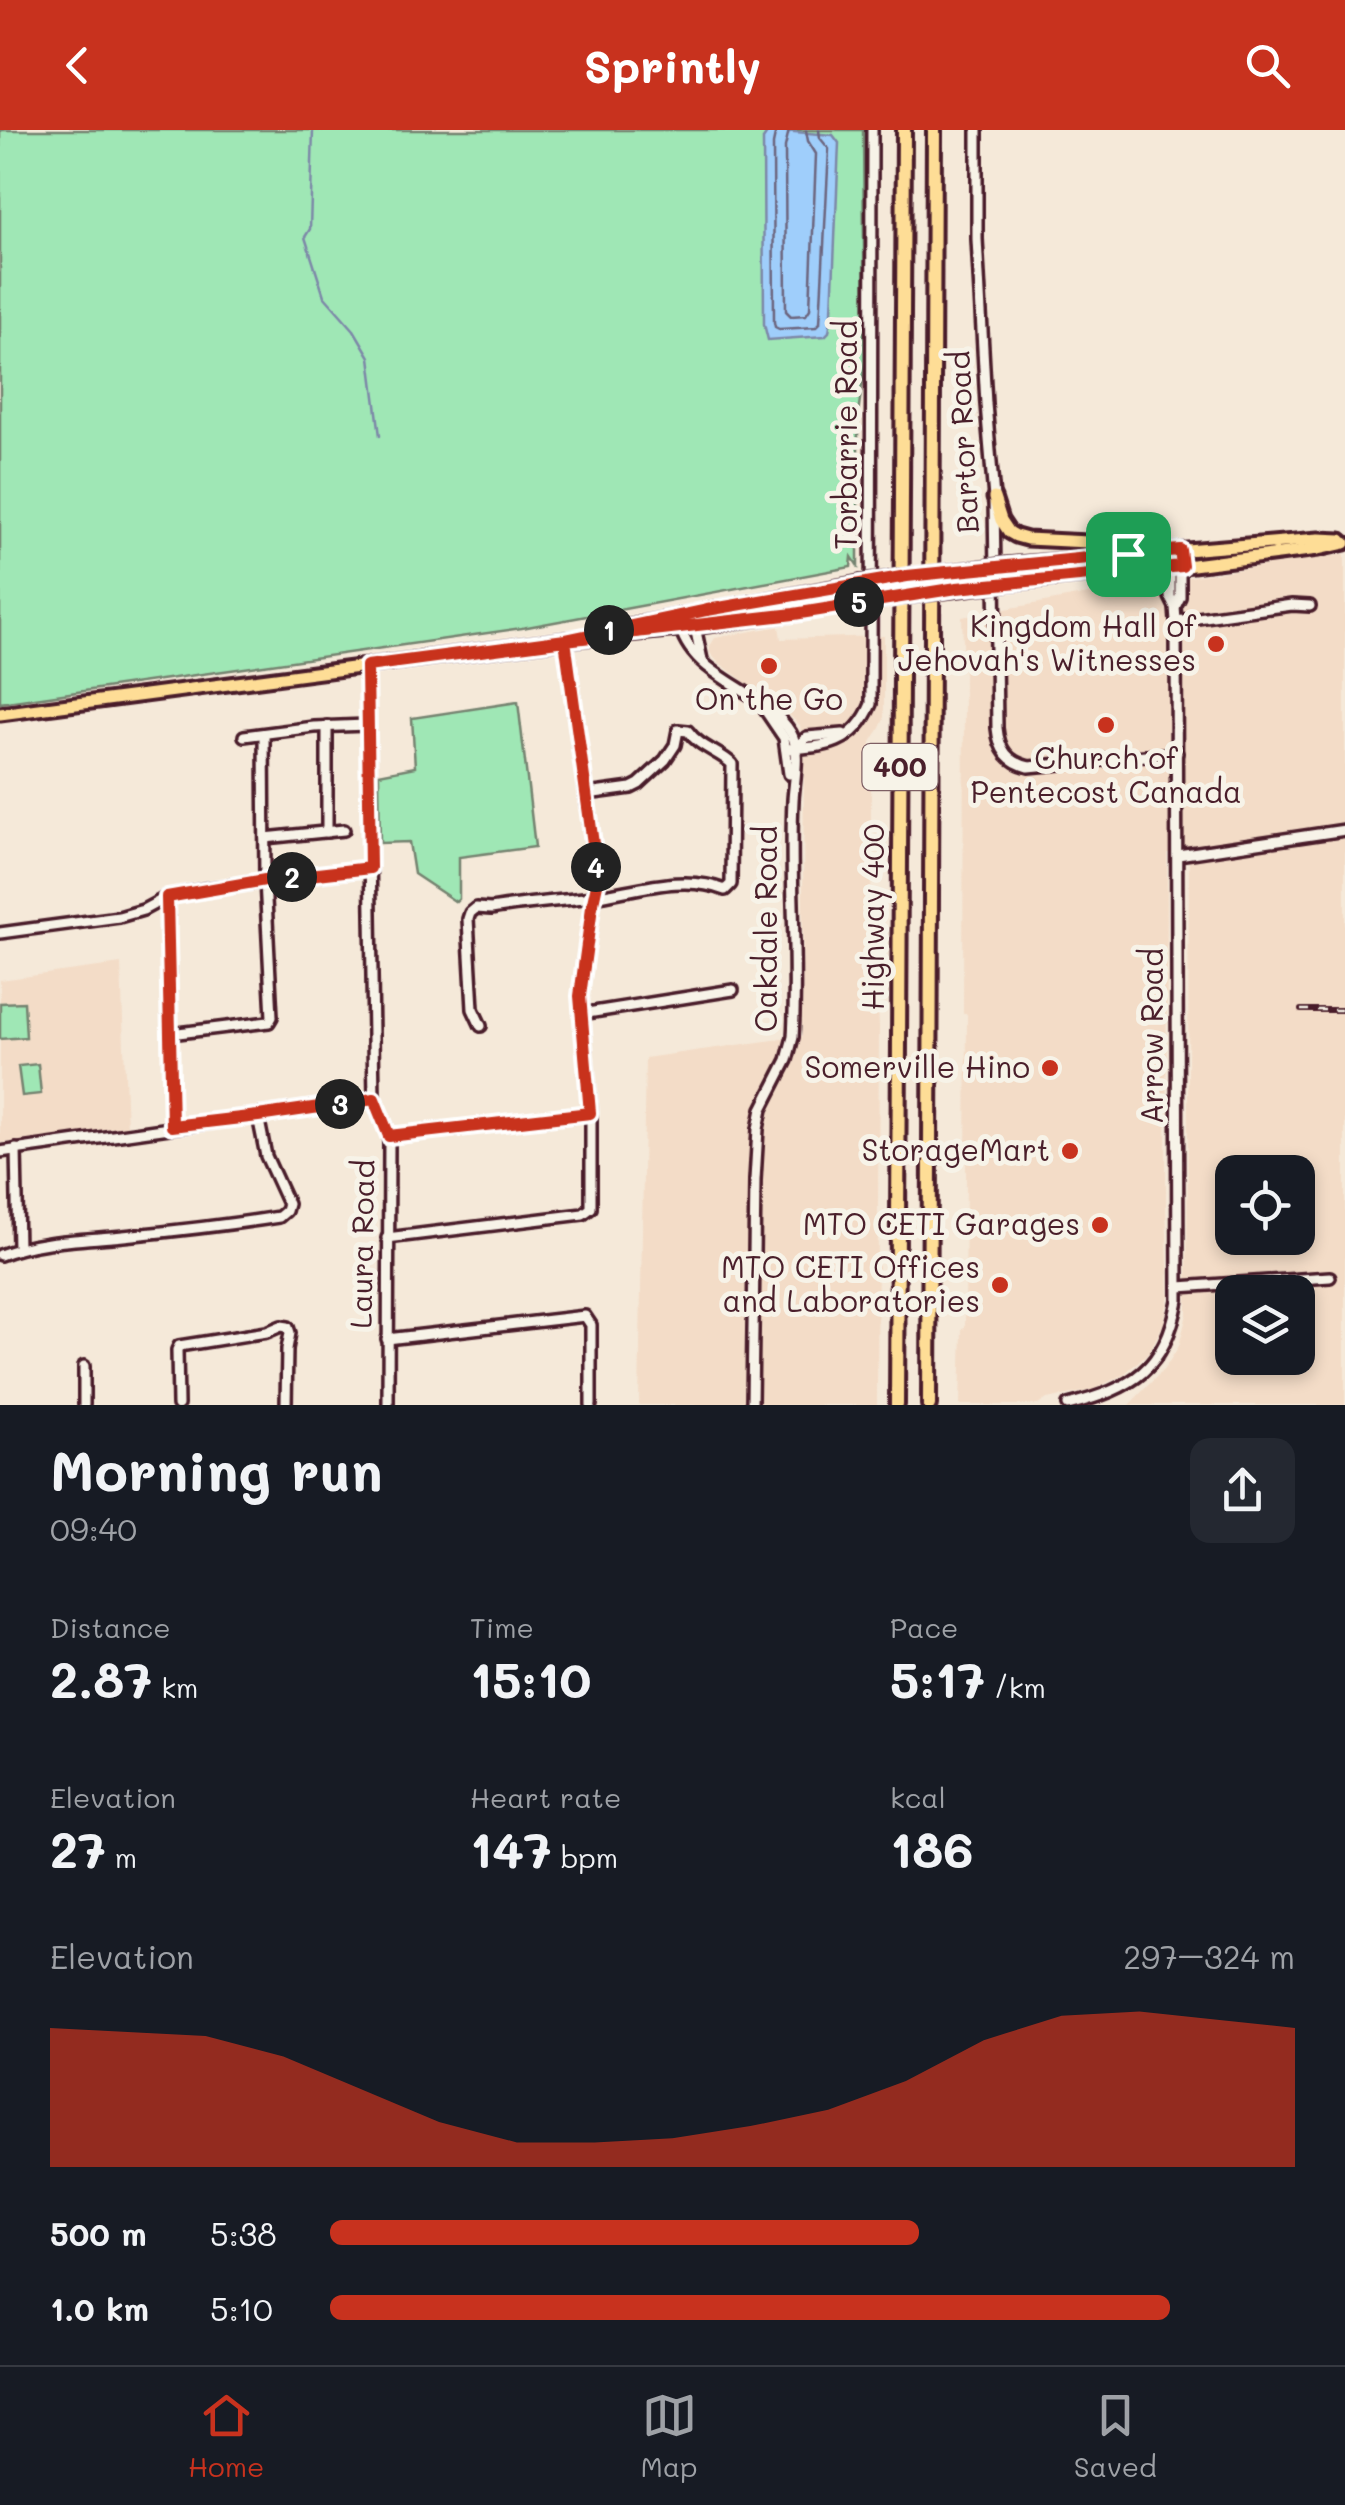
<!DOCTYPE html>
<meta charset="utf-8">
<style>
:root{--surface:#171b24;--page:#242831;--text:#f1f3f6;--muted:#9ea1a6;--line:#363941;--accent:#c8321e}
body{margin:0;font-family:Mali,sans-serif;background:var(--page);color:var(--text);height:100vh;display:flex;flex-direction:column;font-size:38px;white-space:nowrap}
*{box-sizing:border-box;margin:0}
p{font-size:32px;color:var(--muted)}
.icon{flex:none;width:55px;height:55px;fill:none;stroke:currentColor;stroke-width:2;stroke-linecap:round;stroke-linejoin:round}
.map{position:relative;height:1275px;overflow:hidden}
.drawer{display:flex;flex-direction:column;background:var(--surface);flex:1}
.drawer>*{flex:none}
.controls{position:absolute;left:1215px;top:1025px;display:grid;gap:20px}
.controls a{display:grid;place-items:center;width:100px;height:100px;border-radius:20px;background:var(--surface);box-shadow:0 5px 15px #0003;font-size:50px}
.pin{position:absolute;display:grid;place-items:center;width:85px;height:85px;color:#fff;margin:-42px;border-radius:20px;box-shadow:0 5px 15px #0006}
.km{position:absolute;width:50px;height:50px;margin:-25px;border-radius:50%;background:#222;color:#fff;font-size:28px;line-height:50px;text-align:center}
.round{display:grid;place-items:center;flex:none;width:105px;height:105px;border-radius:20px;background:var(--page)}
.summary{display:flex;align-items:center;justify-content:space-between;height:170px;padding:0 50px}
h1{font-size:55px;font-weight:800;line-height:75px}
.metrics{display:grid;grid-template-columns:repeat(3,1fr);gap:15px;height:170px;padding:10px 50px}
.metrics div{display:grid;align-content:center}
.metrics b{font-size:50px;font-weight:800}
.metrics small{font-size:28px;font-weight:400}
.metrics p{font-size:28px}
.chart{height:280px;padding:20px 50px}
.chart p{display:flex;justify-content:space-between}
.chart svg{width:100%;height:180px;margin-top:10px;fill:var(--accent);opacity:.7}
ul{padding:0 50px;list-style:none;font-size:32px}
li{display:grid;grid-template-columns:160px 120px 1fr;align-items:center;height:75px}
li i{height:25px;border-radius:12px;background:var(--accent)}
header{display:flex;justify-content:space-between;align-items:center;height:130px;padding:0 50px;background:var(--accent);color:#fff;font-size:45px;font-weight:800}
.dock{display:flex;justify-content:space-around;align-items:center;height:140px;border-top:2px solid var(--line);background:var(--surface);font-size:28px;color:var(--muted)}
.dock a{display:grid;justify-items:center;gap:5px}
.dock .on{color:var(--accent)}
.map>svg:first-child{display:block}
</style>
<header><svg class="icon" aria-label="back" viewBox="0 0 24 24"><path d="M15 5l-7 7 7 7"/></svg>Sprintly<svg class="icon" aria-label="search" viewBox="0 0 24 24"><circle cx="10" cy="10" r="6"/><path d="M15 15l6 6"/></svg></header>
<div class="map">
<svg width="1345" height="1275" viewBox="0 0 1345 1275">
<rect width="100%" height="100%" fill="#f5e9d9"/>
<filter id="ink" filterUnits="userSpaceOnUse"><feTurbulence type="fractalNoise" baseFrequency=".01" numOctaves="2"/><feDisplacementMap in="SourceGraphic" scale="20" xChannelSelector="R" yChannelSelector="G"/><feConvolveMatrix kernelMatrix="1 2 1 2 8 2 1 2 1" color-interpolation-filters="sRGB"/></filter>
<g filter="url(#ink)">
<g fill="#f3dcc7" fill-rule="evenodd">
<path d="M1345,424V1275H1129L1165,1238L1179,1216L1187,1184L1189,724L1167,723L1166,1076L1169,1164L1164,1193L1149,1222L1123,1245L1092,1260L1047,1269L1038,1275H960L962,1199L965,1198L967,884H963L964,541L962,487L1154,452ZM1232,1042H1298V1108H1232ZM1232,1162H1298V1228H1232Z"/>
<path d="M779,496L781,509L884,506V589L880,598L871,612V750L879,896L877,1275H639L645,928L802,906L804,634L800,595L788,584L792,579L783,572L778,577L717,531L710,523V516L715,508Z"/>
<path d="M121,834L127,999L0,1013V850Z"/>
</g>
<g fill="#9fe7b5" stroke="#748370" stroke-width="2.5">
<path d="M0,0H863L865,233L858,284V436L852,427L851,437L522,498L0,573Z"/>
<path d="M518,572L535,717L459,727V769L456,772L414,744L409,712L380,713L379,644L415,637L412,588Z"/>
<path d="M24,872L26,907L0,909V873Z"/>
<path d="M38,934L41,964L22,966L18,936Z"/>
</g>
<path fill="#9fcefb" stroke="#7d88a8" stroke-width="2.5" d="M769,0L833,5L839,13L832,182L829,202L825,206L768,210L764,194L763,9Z"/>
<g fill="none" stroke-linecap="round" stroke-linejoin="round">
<g stroke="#6c657e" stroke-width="2.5">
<path d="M776,0L773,14L774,192L775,197L779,199L816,197L820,193L829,19L820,8L819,0"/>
<path d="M789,0L785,17L786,181L791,186L806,185L810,179L816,24L808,11L806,0"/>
</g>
<path stroke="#7d88a8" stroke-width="2.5" d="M313,0L310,99L305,107L324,166L354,200L370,227L380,306"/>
<g stroke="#4a1f2b" stroke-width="16">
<g id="minor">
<path d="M977,0V109L986,274L994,368L997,598C999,620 1008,632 1029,637L1177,623"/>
<path d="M1175,477L1180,467V420"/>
<path d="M1176,491L1292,475L1310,476"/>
<path d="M694,492L702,530"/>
<path d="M679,493C691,549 763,557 791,603C801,620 794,651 793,670C789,749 798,828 793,907L787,930L762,979L758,999L755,1050L752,1275"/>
<path d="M367,536L374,969L389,1006L388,1275"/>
<path d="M765,580L784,608L789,644"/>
<path d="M244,606L314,597L367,595"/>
<path d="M795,618L807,607L843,604"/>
<path d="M786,619C826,617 854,615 871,574L872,0"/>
<path d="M327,702V596"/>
<path d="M265,708L344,700"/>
<path d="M1178,725L1345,700"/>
<path d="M167,767L172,996"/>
<path d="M0,803L119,787L143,780L167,767L204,759L370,738"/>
<path d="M581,884L733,860"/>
<path d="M481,896L473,879L468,789L470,783L476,778L491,779C525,773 559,771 593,767C635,761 683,743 725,760L731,754L732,634C720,622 699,617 688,601L678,600L675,615L665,630L639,654L631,658L587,664"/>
<path d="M170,904L260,893L269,892L272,887L265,750L264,604"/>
<path d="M389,1006L591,983"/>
<path d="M16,1019L18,1118"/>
<path d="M0,1022L374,969"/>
<path d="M387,1108L583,1084L591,1078V983L580,866L592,777L598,750L565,510"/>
<path d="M0,1125C39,1110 82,1110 123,1106C175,1101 227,1095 279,1087L286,1081L288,1074L266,1026L258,986"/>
<path d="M1179,1157L1330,1147"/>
<path d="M387,1209L585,1186L591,1195V1275"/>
<path d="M84,1275V1236"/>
<path d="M178,1275L177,1220L179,1216L267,1202L281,1196L288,1197L290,1203L287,1219L286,1275"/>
<path d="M1068,1275C1133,1258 1165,1240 1178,1170L1176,491L1175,477L1170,467V421"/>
</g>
</g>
<g stroke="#4a1f2b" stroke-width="19">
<g id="major">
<path d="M994,368L1001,390L1009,402L1016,406L1027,409L1088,412L1119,422"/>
<path d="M1006,435L1319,409L1341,410"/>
<path d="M1006,453L1193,435L1318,419L1345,413"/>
<path d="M613,499L859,453"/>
<path d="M0,584L565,510L679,499L794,483L859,472"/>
</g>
</g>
<g stroke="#4a1f2b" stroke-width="20">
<g id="highway">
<path d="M897,1275L904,0"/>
<path d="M929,1275L934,0"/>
</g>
</g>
<use href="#minor" stroke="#f7f3e8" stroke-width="9"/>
<use href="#major" stroke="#fedd96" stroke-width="11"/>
<use href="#highway" stroke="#fedd96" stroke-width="12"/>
<g stroke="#4a1f2b" stroke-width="6">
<path id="rail" d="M1301,880H1345"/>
</g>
<use href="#rail" stroke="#f7f3e8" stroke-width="2.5" stroke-dasharray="8" stroke-linecap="butt"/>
<g stroke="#4a1f2b" stroke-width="19" stroke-linecap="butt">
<g id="major-bridge">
<path d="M859,453L1006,435"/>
<path d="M859,472L1006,453"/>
</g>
</g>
<use href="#major-bridge" stroke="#fedd96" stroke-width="11"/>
</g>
</g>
<g fill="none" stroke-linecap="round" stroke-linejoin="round" filter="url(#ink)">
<g stroke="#fff" stroke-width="20">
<path id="route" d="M1128,424L907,446L707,480L565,510L367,536L370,738L265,750L167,767L172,996L258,986L374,969L389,1006L590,983L580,866L592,777L598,750L565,510L794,484L957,458L1182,436L1180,420L1128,424"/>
</g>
<use href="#route" stroke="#c8321e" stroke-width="12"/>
</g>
<g fill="#c8321e" stroke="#f7f3e8" stroke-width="4">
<circle cx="1216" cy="514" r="10"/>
<circle cx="769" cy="536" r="10"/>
<circle cx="1106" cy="595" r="10"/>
<circle cx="1050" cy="938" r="10"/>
<circle cx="1070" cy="1021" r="10"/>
<circle cx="1100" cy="1095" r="10"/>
<circle cx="1000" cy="1155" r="10"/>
</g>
<g text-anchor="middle" stroke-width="10" stroke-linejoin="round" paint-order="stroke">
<rect fill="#f7f3e8" stroke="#7e5f64" stroke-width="2.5" x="862.5" y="614" width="75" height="46" rx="8"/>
<g font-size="28" font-weight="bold" fill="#4a1f2b">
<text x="900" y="647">400</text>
</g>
<g font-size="30" fill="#4a1f2b" stroke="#f7f3e8">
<text transform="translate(847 305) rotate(-90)" y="10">Torbarrie Road</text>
<text transform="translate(964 312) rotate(-93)" y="10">Bartor Road</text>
<text transform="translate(874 787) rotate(-90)" y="10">Highway 400</text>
<text transform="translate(767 799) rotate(-90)" y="10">Oakdale Road</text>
<text transform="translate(1153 906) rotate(-90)" y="10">Arrow Road</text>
<text transform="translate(363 1114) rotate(-89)" y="10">Laura Road</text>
</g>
<g font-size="30" fill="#4a1f2b" stroke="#f7f3e8" text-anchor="end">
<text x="1196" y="507">Kingdom Hall of<tspan x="1196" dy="34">Jehovah's Witnesses</tspan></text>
<text x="769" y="580" text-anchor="middle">On the Go</text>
<text x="1106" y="639" text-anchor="middle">Church of<tspan x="1106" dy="34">Pentecost Canada</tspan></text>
<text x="1030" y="948">Somerville Hino</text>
<text x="1050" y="1031">StorageMart</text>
<text x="1080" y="1105">MTO CETI Garages</text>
<text x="980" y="1148">MTO CETI Offices<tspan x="980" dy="34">and Laboratories</tspan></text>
</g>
</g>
</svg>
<div class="controls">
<a><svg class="icon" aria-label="locate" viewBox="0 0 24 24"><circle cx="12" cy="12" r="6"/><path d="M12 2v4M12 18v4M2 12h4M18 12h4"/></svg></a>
<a><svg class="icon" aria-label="layers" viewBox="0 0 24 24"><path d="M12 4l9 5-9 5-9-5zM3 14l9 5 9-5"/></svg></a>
</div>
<div class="pin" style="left:1128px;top:424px;background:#1e9e55"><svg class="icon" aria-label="arrive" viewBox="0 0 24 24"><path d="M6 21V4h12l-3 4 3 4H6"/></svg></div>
<b class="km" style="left:609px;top:500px">1</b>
<b class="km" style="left:292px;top:747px">2</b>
<b class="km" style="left:340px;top:974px">3</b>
<b class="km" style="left:596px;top:737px">4</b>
<b class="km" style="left:859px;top:472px">5</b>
</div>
<section class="drawer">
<div class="summary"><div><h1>Morning run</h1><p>09:40</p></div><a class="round"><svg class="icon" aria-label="share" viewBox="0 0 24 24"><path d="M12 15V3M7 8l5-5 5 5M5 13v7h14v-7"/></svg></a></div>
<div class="metrics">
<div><p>Distance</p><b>2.87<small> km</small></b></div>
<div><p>Time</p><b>15:10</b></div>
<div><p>Pace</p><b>5:17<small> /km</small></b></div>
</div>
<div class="metrics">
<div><p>Elevation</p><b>27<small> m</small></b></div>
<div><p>Heart rate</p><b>147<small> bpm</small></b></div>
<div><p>kcal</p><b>186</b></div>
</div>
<div class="chart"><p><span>Elevation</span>297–324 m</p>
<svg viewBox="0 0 160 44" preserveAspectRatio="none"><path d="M0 44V10L10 11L20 12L30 17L40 25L50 33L60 38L70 38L80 37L90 34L100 30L110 23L120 13L130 7L140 6L150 8L160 10V44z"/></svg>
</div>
<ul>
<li><b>500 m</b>5:38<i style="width:61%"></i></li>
<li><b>1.0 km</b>5:10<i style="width:87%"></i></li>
</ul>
</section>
<nav class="dock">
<a class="on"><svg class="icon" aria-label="home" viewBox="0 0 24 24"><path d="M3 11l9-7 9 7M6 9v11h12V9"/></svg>Home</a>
<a><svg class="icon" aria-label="map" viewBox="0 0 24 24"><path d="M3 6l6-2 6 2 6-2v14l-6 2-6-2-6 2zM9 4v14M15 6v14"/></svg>Map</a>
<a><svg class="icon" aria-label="saved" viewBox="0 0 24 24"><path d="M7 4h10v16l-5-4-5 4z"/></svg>Saved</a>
</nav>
